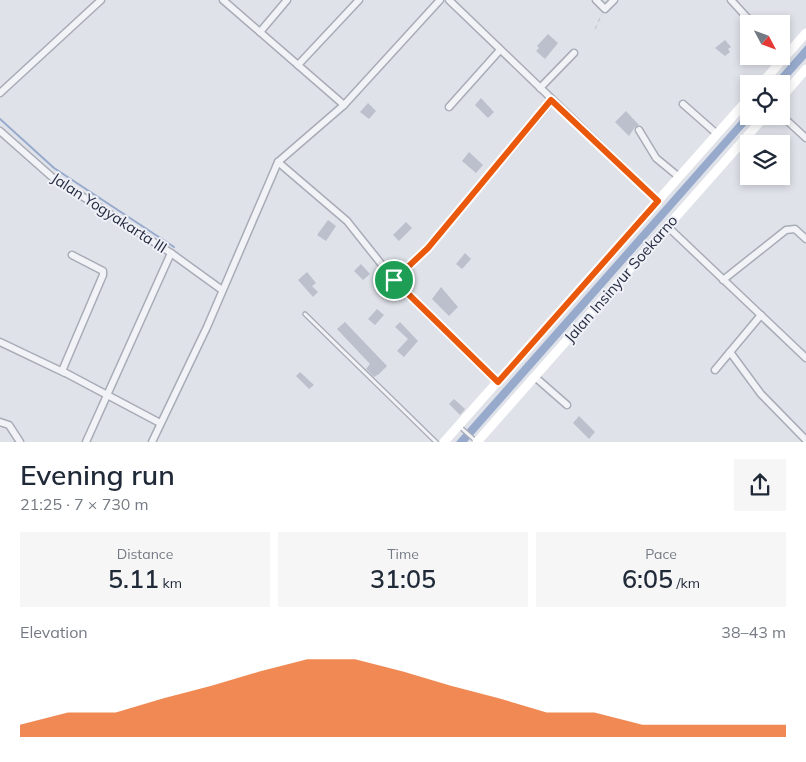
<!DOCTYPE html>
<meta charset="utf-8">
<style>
:root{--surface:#fff;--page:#f6f6f7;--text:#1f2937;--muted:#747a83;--accent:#ea580c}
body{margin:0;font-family:Mulish,sans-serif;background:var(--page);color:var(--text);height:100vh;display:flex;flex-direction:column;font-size:19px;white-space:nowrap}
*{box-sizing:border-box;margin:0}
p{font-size:16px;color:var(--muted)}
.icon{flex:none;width:28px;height:28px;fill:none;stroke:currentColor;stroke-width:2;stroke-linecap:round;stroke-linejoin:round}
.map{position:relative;height:442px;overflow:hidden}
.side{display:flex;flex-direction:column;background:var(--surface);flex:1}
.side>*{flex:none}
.needle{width:32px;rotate:131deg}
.controls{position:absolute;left:740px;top:15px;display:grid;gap:10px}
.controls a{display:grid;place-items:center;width:50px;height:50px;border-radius:0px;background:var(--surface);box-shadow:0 2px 8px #0003;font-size:25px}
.pin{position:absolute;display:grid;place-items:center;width:42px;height:42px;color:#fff;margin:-21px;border:2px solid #fff;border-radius:50%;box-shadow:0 1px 5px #0007}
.round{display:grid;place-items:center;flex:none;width:52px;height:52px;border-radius:0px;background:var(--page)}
.headline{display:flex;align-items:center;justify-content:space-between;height:85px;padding:0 20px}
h1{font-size:28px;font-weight:600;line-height:38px}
.metrics{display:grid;grid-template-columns:repeat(3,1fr);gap:8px;height:85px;padding:5px 20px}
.metrics div{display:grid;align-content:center;border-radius:0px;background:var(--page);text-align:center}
.metrics b{font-size:25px;font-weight:600}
.metrics small{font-size:14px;font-weight:400}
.metrics p{font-size:14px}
.chart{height:140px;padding:10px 20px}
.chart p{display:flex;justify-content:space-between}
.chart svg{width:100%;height:90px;margin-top:5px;fill:var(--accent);opacity:.7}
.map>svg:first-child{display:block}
</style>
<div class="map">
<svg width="806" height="442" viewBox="0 0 806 442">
<rect width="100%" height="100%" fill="#dfe2e9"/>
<g fill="#97aacc">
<path d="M806,45V58L781,86V84H772Z"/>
<path d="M749,110V116H754L467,442H456Z"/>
</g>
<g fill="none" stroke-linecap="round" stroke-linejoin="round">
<path stroke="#97aacc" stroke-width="2" d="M0,119L54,168L174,247"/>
</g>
<g fill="#bcc0cd">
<path d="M548,34L558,43L545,59L536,51L539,48L537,46Z"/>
<path d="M725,40L731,47L728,49L730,52L725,56L715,48Z"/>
<path d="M481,98L494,112L488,118L475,105Z"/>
<path d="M368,103L376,111L369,119L360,112Z"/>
<path d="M626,111L639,125L635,127L629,136L615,122Z"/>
<path d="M469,152L483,165L476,173L462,161Z"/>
<path d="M328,220L336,226L326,241L317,235Z"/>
<path d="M406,222L412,228L399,241L393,235Z"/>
<path d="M465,253L471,259L462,269L456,264Z"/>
<path d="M361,264L370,274L363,280L354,271Z"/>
<path d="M307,272L316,283L312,286L318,292L313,297L298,280Z"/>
<path d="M441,287L458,307L449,316L432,299Z"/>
<path d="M377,309L384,315L375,325L368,319Z"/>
<path d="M345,322L387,366L379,374L374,377L366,369L370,364L337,329Z"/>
<path d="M400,322L418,341L404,357L397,351L408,339L395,327Z"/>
<path d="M300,372L314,385L309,389L296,376Z"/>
<path d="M454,399L465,409L460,415L449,404Z"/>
<path d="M579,416L595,432L589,439L573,423Z"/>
</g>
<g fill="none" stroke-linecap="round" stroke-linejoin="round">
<g stroke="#a8acb7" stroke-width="5.5">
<g id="lane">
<path d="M305,314L436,442"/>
<path d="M459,426L477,442"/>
</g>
</g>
<g stroke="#a8acb7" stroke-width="9">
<g id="street">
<path d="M223,0L344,105"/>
<path d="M449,0L658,201"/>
<path d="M596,0L605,9L614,0"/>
<path d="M731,0L753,24"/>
<path d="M260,32L287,0"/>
<path d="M298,65L359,0"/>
<path d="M540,88L574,53"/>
<path d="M0,93L101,0"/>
<path d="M683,104L717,134"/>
<path d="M449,107L500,50"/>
<path d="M781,115L806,138"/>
<path d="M639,130L656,158L679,177"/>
<path d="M0,131L52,177L171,253L222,290"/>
<path d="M278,162L347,221L394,280L498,382"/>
<path d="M668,227L806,358"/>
<path d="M72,255L103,271V275L62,371L160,423"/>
<path d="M394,280L428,248L551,101"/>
<path d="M723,280L786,230L795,229L806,239"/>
<path d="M0,342L65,373"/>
<path d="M730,352L761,394L806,440"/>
<path d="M715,370L761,315"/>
<path d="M535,377L567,405"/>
<path d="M0,422L9,425L20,442"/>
<path d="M86,442L171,253"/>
<path d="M152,442L207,327L278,162L344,105L440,0"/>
</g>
</g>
<path stroke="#bdc0c8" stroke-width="1" stroke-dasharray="4 4" stroke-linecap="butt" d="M595,29L602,14"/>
<use href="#lane" stroke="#f2f3f7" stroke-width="3"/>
<use href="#street" stroke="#f2f3f7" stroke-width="6"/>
<g stroke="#fff" stroke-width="9">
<path d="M761,84L806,33"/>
<path d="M781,98L806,69"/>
<path d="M444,442L749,98"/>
<path d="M477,442L765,116"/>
</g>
</g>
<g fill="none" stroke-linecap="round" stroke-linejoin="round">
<g stroke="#fff" stroke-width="10">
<path id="route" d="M551,100L658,201L498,382L394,280L428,248Z"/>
</g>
<use href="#route" stroke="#ea580c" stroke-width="6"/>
</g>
<g text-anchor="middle" stroke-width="4" stroke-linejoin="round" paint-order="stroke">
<g font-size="15" fill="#262d42" stroke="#eff1f7">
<text transform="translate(109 213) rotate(33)" y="5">Jalan Yogyakarta III</text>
<text transform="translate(621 279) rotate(-49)" y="5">Jalan Insinyur Soekarno</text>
</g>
</g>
</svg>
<div class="controls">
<a><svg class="needle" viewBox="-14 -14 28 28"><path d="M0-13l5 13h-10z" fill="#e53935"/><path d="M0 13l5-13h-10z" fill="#747a83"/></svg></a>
<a><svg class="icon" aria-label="locate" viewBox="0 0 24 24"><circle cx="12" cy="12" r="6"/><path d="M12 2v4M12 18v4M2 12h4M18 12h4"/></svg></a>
<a><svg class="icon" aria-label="layers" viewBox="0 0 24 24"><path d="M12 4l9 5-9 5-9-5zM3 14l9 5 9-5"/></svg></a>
</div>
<div class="pin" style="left:394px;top:280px;background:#1e9e55"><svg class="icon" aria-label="arrive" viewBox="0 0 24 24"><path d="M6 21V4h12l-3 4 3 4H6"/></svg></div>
</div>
<section class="side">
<div class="headline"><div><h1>Evening run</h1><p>21:25 · 7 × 730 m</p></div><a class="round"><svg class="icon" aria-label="share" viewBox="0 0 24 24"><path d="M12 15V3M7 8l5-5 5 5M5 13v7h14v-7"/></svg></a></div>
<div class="metrics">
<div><p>Distance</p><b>5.11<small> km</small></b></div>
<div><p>Time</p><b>31:05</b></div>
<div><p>Pace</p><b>6:05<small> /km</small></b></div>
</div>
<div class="chart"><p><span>Elevation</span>38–43 m</p>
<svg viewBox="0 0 160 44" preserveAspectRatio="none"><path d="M0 44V38L10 32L20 32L30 25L40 19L50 12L60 6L70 6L80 12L90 19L100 25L110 32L120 32L130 38L140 38L150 38L160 38V44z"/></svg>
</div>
</section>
